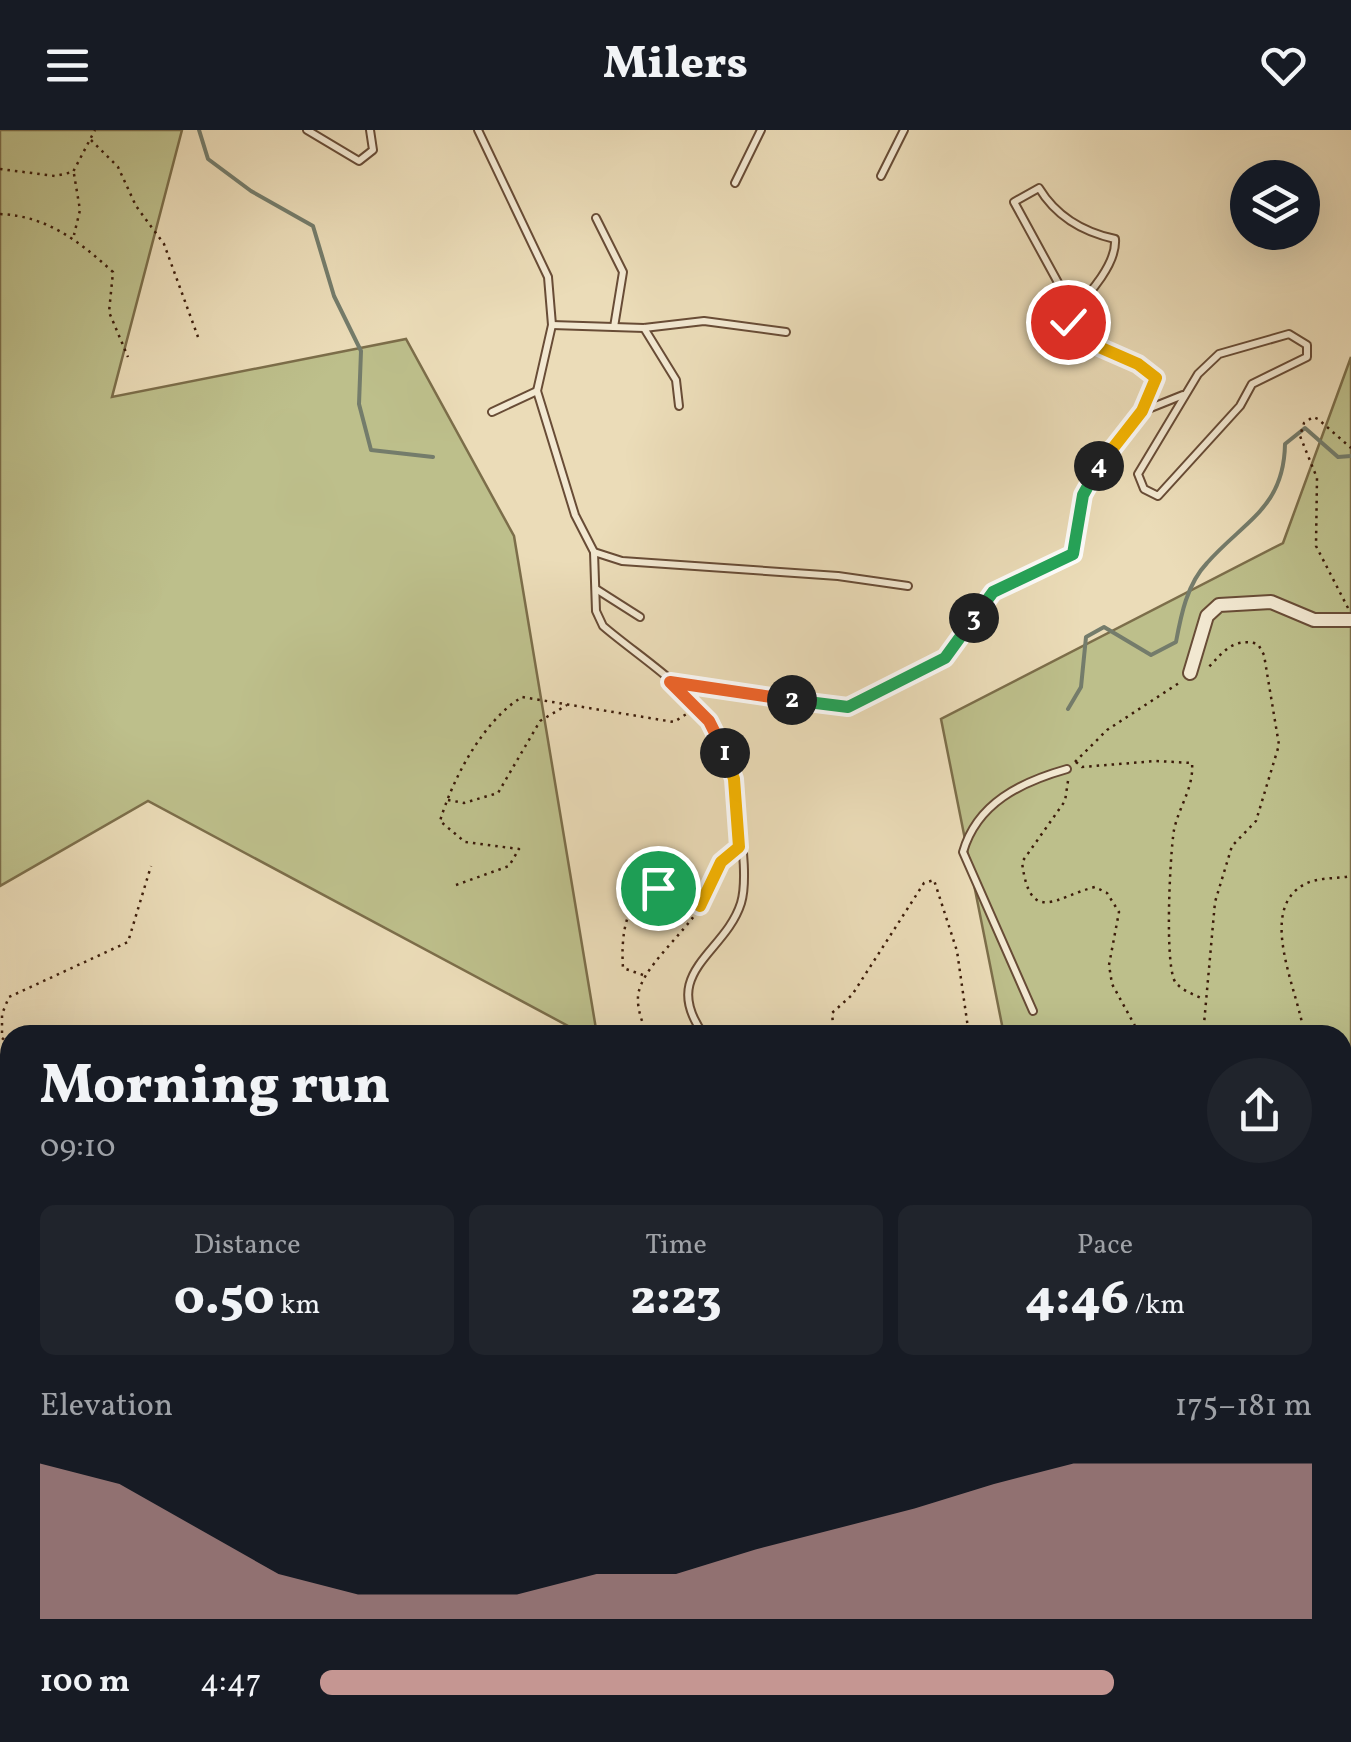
<!DOCTYPE html>
<meta charset="utf-8">
<style>
:root{--surface:#171b24;--page:#20242c;--text:#f1f3f6;--muted:#9ea1a6;--accent:#c59692}
body{margin:0;font-family:Vollkorn,serif;background:var(--page);color:var(--text);height:100vh;display:flex;flex-direction:column;font-size:38px;white-space:nowrap}
*{box-sizing:border-box;margin:0}
p{font-size:32px;color:var(--muted)}
.icon{flex:none;width:55px;height:55px;fill:none;stroke:currentColor;stroke-width:2;stroke-linecap:round;stroke-linejoin:round}
.map{position:relative;flex:1;overflow:hidden}
.details{position:absolute;left:0px;top:895px;width:1352px;height:718px;display:flex;flex-direction:column;background:var(--surface);border-radius:30px 30px 0 0;box-shadow:0 10px 40px #0002}
.details>*{flex:none}
.controls{position:absolute;left:1230px;top:30px;display:grid;gap:20px}
.controls a{display:grid;place-items:center;width:90px;height:90px;border-radius:50%;background:var(--surface);box-shadow:0 10px 40px #0002;font-size:50px}
.pin{position:absolute;display:grid;place-items:center;width:85px;height:85px;color:#fff;margin:-42px;border:5px solid #fff;border-radius:50%;box-shadow:0 2px 10px #0007}
.km{position:absolute;width:50px;height:50px;margin:-25px;border-radius:50%;background:#222;color:#fff;font-size:28px;line-height:50px;text-align:center}
.round{display:grid;place-items:center;flex:none;width:105px;height:105px;border-radius:52px;background:var(--page)}
.overview{display:flex;align-items:center;justify-content:space-between;height:170px;padding:0 40px}
h1{font-size:55px;font-weight:800;line-height:75px}
.figures{display:grid;grid-template-columns:repeat(3,1fr);gap:15px;height:170px;padding:10px 40px}
.figures div{display:grid;align-content:center;border-radius:15px;background:var(--page);text-align:center}
.figures b{font-size:50px;font-weight:800}
.figures small{font-size:28px;font-weight:400}
.figures p{font-size:28px}
.chart{height:280px;padding:20px 40px}
.chart p{display:flex;justify-content:space-between}
.chart svg{width:100%;height:180px;margin-top:10px;fill:var(--accent);opacity:.7}
ul{padding:0 40px;list-style:none;font-size:32px}
li{display:grid;grid-template-columns:160px 120px 1fr;align-items:center;height:75px}
li i{height:25px;border-radius:12px;background:var(--accent)}
header{display:flex;justify-content:space-between;align-items:center;height:130px;padding:0 40px;background:var(--surface);font-size:45px;font-weight:800}
.map>svg:first-child{display:block}
</style>
<header><svg class="icon" aria-label="menu" viewBox="0 0 24 24"><path d="M4 6h16M4 12h16M4 18h16"/></svg>Milers<svg class="icon" aria-label="heart" viewBox="0 0 24 24"><path d="M12 20l-8-8c-3-5 5-10 8-4 3-6 11-1 8 4z"/></svg></header>
<div class="map">
<svg width="1351" height="1612" viewBox="0 0 1351 1612">
<rect width="100%" height="100%" fill="#ebdcb8"/>
<filter id="stains"><feTurbulence type="fractalNoise" baseFrequency=".002" numOctaves="4"/><feColorMatrix values="0 0 0 0 .2 0 0 0 0 .09 0 0 0 0 .02 0 0 0 .5 -.17"/></filter>
<radialGradient id="worn" r=".72"><stop offset=".6" stop-color="#630" stop-opacity="0"/><stop offset="1" stop-color="#630" stop-opacity=".3"/></radialGradient>
<g fill="#bdbf8b" stroke="#7c6e4a" stroke-width="2.5">
<path d="M0,0H182L112,267L406,209L514,406L597,905H585L148,671L0,756Z"/>
<path d="M1351,227V1567H1342V905H1004L941,589L1283,413Z"/>
<path d="M0,1040L10,1049V1602H269L284,1612H0Z"/>
</g>
<g fill="none" stroke-linecap="round" stroke-linejoin="round">
<g stroke="#747c6b" stroke-width="4">
<path d="M199,0L208,29L251,61L313,96L334,166L361,221L359,274L371,320L433,327"/>
<path d="M1068,579L1081,557L1086,507L1104,497L1151,525L1176,512C1181,485 1187,454 1207,433C1244,391 1284,378 1285,314L1305,298L1338,327L1351,326"/>
</g>
<g stroke="#684c36" stroke-width="10">
<g id="service">
<path d="M307,0L359,31L373,20L370,0"/>
<path d="M478,0L548,147L552,195L537,261L575,385L594,422L596,481L603,496C638,526 686,555 711,594C731,626 752,737 741,773C725,824 658,842 704,905"/>
<path d="M881,46L904,0"/>
<path d="M735,53L761,0"/>
<path d="M596,88L623,142L614,197"/>
<path d="M552,195L644,198L704,191L786,202"/>
<path d="M644,198L676,250L679,276"/>
<path d="M1289,204L1307,215V227L1252,254L1240,276L1158,366L1144,359L1138,344L1198,244L1219,224Z"/>
<path d="M1143,281L1183,265"/>
<path d="M492,282L537,261"/>
<path d="M594,422L622,431L838,446L908,456"/>
<path d="M596,459L640,487"/>
<path d="M670,553L848,577L945,528L993,462L1073,424C1077,399 1078,369 1091,347C1111,312 1144,289 1156,248L1139,234L1069,203L1073,180L1014,72L1039,58C1056,86 1083,102 1115,109C1117,133 1090,164 1073,180"/>
<path d="M1033,881L963,722C977,673 1021,652 1067,639"/>
<path d="M0,1037L10,1043"/>
<path d="M0,1234L10,1239"/>
<path d="M0,1345L10,1339"/>
<path d="M0,1498L10,1500"/>
<path d="M1200,1602L1206,1612"/>
<path d="M1340,1602L1350,1612"/>
<path d="M70,1612L74,1602"/>
<path d="M537,1612L541,1602"/>
<path d="M1152,1612L1165,1602"/>
</g>
</g>
<g stroke="#684c36" stroke-width="16">
<path id="minor" d="M1190,543L1207,486L1219,475L1271,472L1314,490H1351"/>
</g>
<g stroke="#3c1c0a" stroke-width="2.5" stroke-dasharray="2.5 5" stroke-linecap="butt">
<path d="M91,10L118,37L136,76L164,114L198,207"/>
<path d="M0,39L55,46L73,42L95,0"/>
<path d="M74,44L80,80L74,105"/>
<path d="M0,84C47,86 79,111 113,142L109,182L128,227"/>
<path d="M1348,478L1316,416L1317,348L1300,306L1304,293L1313,287L1318,289L1351,318"/>
<path d="M1075,632L1107,600L1179,553"/>
<path d="M1076,632L1082,637L1156,631L1192,633C1194,658 1179,676 1174,700C1170,723 1164,840 1176,853C1183,861 1195,865 1203,869"/>
<path d="M1068,651L1065,671L1022,732C1030,797 1057,766 1095,757L1107,763L1119,782L1109,835L1112,854L1140,905"/>
<path d="M448,670L464,673L498,663L540,591L567,575"/>
<path d="M456,755L509,736L519,719L465,712L440,691C453,648 483,591 522,567L674,592L688,583"/>
<path d="M643,845L623,838C619,781 639,735 700,776"/>
<path d="M647,905C643,894 637,879 638,867C639,840 685,803 700,777C711,759 715,738 732,724"/>
<path d="M834,905L832,883L852,865L924,753L934,750L957,821L969,905"/>
<path d="M1203,905L1215,772L1232,716L1256,691L1279,615L1264,525L1258,514C1233,507 1223,522 1207,539"/>
<path d="M1304,905C1300,864 1255,780 1305,754C1318,747 1337,749 1351,746"/>
<path d="M10,914L2,908V884L9,867L128,812L151,736"/>
</g>
<use href="#service" stroke="#f2e8d1" stroke-width="6"/>
<use href="#minor" stroke="#f2e8d1" stroke-width="12"/>
</g>
<g fill="none" stroke-linecap="round" stroke-linejoin="round">
<g stroke="#fff" stroke-width="20">
<path id="split-1" d="M658,758L683,765L700,776L721,732L739,717L734,649L725,623"/>
</g>
<g stroke="#fff" stroke-width="20">
<path id="split-2" d="M725,623L709,591L670,552L792,570"/>
</g>
<g stroke="#fff" stroke-width="20">
<path id="split-3" d="M792,570L848,577L945,528L974,488"/>
</g>
<g stroke="#fff" stroke-width="20">
<path id="split-4" d="M974,488L993,462L1073,424L1083,365L1099,336"/>
</g>
<g stroke="#fff" stroke-width="20">
<path id="split-5" d="M1068,192L1074,206L1138,234L1156,248L1142,281L1099,336"/>
</g>
<use href="#split-1" stroke="#f5b400" stroke-width="12"/>
<use href="#split-2" stroke="#f0652b" stroke-width="12"/>
<use href="#split-3" stroke="#22a559" stroke-width="12"/>
<use href="#split-4" stroke="#22a559" stroke-width="12"/>
<use href="#split-5" stroke="#f5b400" stroke-width="12"/>
</g>
<rect width="100%" height="100%" filter="url(#stains)"/>
<rect width="100%" height="100%" fill="url(#worn)"/>
</svg>
<div class="controls">
<a><svg class="icon" aria-label="layers" viewBox="0 0 24 24"><path d="M12 4l9 5-9 5-9-5zM3 14l9 5 9-5"/></svg></a>
</div>
<div class="pin" style="left:658px;top:758px;background:#1e9e55"><svg class="icon" aria-label="arrive" viewBox="0 0 24 24"><path d="M6 21V4h12l-3 4 3 4H6"/></svg></div>
<div class="pin" style="left:1068px;top:192px;background:#d93025"><svg class="icon" aria-label="check" viewBox="0 0 24 24"><path d="M5 12l5 5 9-10"/></svg></div>
<b class="km" style="left:725px;top:623px">1</b>
<b class="km" style="left:792px;top:570px">2</b>
<b class="km" style="left:974px;top:488px">3</b>
<b class="km" style="left:1099px;top:336px">4</b>
<section class="details">
<div class="overview"><div><h1>Morning run</h1><p>09:10</p></div><a class="round"><svg class="icon" aria-label="share" viewBox="0 0 24 24"><path d="M12 15V3M7 8l5-5 5 5M5 13v7h14v-7"/></svg></a></div>
<div class="figures">
<div><p>Distance</p><b>0.50<small> km</small></b></div>
<div><p>Time</p><b>2:23</b></div>
<div><p>Pace</p><b>4:46<small> /km</small></b></div>
</div>
<div class="chart"><p><span>Elevation</span>175–181 m</p>
<svg viewBox="0 0 160 44" preserveAspectRatio="none"><path d="M0 44V6L10 11L20 22L30 33L40 38L50 38L60 38L70 33L80 33L90 27L100 22L110 17L120 11L130 6L140 6L150 6L160 6V44z"/></svg>
</div>
<ul>
<li><b>100 m</b>4:47<i style="width:80%"></i></li>
</ul>
</section>
</div>
